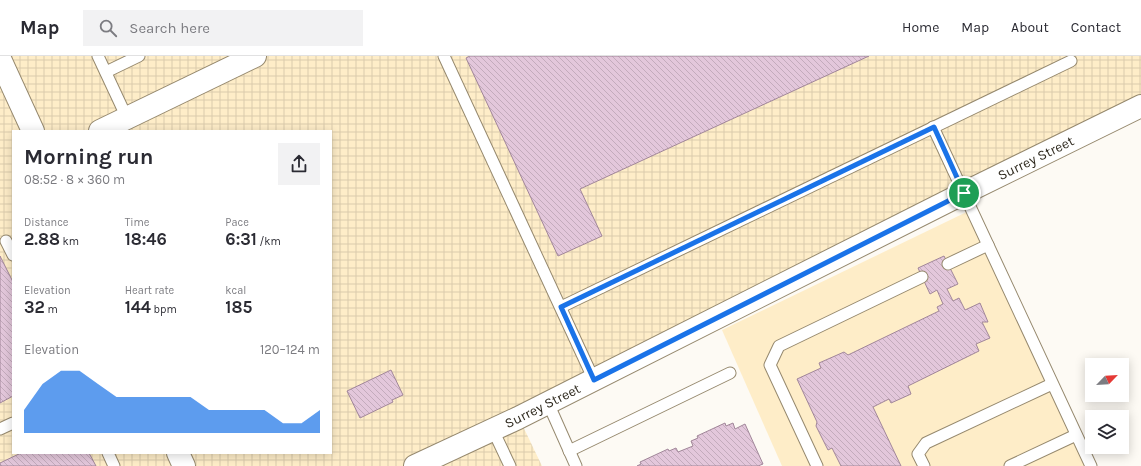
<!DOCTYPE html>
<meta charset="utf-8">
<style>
:root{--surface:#fff;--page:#f2f2f3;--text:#2b2b33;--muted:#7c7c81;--line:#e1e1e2;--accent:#1a73e8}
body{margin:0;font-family:Karla,sans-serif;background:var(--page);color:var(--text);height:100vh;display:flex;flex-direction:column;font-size:15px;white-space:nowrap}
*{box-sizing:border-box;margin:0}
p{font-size:13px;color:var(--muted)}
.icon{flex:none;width:22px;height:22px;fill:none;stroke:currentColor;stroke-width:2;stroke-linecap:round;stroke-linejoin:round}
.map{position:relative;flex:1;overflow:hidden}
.side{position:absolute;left:12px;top:74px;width:320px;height:324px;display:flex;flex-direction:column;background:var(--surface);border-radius:0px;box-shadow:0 2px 10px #0003}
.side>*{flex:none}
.needle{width:26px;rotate:65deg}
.tools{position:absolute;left:1085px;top:302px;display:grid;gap:8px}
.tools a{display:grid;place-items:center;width:44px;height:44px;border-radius:0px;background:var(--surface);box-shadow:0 2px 10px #0003;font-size:20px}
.pin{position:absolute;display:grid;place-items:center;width:34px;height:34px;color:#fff;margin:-17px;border:2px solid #fff;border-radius:50%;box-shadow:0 1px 4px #0007}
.round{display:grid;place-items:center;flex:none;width:42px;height:42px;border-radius:0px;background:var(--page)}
.overview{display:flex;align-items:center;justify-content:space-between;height:68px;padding:0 12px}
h1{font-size:22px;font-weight:700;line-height:30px}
.stats{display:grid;grid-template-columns:repeat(3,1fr);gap:6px;height:68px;padding:4px 12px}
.stats div{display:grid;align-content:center}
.stats b{font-size:17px;font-weight:700}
.stats small{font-size:11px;font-weight:400}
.stats p{font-size:11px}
.chart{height:112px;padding:8px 12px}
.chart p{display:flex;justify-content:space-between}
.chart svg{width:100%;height:72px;margin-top:4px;fill:var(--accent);opacity:.7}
header{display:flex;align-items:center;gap:24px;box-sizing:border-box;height:56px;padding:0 20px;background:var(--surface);border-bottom:1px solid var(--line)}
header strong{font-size:19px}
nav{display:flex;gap:22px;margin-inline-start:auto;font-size:14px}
.search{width:280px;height:36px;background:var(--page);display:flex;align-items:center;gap:10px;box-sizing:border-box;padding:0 14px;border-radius:0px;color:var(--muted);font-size:15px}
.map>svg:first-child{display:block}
</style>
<header>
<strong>Map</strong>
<div class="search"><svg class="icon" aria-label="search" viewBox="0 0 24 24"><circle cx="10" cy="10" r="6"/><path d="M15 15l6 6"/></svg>Search here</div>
<nav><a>Home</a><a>Map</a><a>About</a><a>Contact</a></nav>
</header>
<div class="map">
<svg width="1141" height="410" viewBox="0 0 1141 410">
<defs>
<pattern id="industrial-grid" width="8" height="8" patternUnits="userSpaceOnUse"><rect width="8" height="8" fill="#feedc8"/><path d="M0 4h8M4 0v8" fill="none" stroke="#dacbac"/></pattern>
<pattern id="building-back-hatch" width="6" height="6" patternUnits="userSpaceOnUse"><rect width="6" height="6" fill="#e3c7db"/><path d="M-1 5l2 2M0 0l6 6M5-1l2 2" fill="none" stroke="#c3abbc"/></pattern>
</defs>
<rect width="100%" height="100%" fill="#fdfaf4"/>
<path fill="#feedc8" d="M977,151L1096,410H782L722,274Z"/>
<path fill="url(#industrial-grid)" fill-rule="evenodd" d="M0,0H1141V50L519,362L542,410H0ZM13,75H331V397H13Z"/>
<g fill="url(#building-back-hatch)" stroke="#a18699">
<path d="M470,0H869L580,133L602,180L558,200L466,2Z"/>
<path d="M0,200L13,226V340L0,347Z"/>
<path d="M944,200L958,228L947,233L953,245L959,242L965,254L980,247L988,266H982L990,282L976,288L979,295L908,330L911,338L891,347L889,343L873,351L901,410H841L832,392L828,394L816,370L817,366L797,323L821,312L819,307L844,296L848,299L939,255L937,251L943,248L937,234L930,238L918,212Z"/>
<path d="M391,314L403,339L392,344L393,346L360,362L347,335Z"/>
<path d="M725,367L726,370L733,367L735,373L745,368L763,408L758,410H637L641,408L640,406L668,393L669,395L676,392L678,396L693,390L691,385L698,382L697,380Z"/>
<path d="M21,397H89L96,410H0V407Z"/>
</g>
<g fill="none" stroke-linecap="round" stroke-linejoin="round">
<g stroke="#96896e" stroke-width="13">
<g id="lane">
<path d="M98,0L127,62"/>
<path d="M444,0L594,324"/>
<path d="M106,16L139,0"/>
<path d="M933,71L1091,410"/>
<path d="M6,185L13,199"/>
<path d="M948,208L988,189"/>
<path d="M561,251L1071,5"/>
<path d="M548,347L576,410"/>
<path d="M0,373L13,367"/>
<path d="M493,374L510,410"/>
<path d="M569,395L730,317"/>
<path d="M108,397L114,410"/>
<path d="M817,410L770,309L779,290L922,221"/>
<path d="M924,410L918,398L926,387L1052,328"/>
<path d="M1010,410L1076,379"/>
</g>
</g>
<g stroke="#96896e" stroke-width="24">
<g id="street">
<path d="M0,3L33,75"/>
<path d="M100,75L255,0"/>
<path d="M178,397L184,410"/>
<path id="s1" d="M415,410L518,362L964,137L1141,50"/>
</g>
</g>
<use href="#lane" stroke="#fff" stroke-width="11"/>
<use href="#street" stroke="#fff" stroke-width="22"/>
</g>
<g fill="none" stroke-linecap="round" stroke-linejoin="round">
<g stroke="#fff" stroke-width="8">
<path id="route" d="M934,71L964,137L594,324L561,251Z"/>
</g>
<use href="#route" stroke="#1a73e8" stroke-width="5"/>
</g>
<g text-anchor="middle" stroke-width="3.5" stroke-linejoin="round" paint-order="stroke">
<g font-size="14" fill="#312c21" stroke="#fdfaf4">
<text dy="5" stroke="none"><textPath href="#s1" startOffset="693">Surrey Street</textPath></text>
<text dy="5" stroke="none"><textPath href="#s1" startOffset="141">Surrey Street</textPath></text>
</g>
</g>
</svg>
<div class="tools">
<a><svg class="needle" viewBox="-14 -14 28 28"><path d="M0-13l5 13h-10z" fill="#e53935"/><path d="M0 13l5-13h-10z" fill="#7c7c81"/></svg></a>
<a><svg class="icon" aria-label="layers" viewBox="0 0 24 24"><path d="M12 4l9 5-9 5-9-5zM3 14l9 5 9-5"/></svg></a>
</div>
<div class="pin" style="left:964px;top:137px;background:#1e9e55"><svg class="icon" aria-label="arrive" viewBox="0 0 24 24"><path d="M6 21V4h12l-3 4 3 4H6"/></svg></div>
<section class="side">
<div class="overview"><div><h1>Morning run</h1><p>08:52 · 8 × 360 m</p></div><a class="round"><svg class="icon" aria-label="share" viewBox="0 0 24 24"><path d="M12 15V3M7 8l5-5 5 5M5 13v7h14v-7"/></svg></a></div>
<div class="stats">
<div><p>Distance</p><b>2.88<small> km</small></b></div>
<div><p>Time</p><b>18:46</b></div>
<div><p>Pace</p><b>6:31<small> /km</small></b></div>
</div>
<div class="stats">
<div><p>Elevation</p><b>32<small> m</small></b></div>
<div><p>Heart rate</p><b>144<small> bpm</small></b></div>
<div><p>kcal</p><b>185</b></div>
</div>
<div class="chart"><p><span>Elevation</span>120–124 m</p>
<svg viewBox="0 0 160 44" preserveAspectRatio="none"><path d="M0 44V30L10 14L20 6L30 6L40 14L50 22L60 22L70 22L80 22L90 22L100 30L110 30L120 30L130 30L140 38L150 38L160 30V44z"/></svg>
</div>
</section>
</div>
